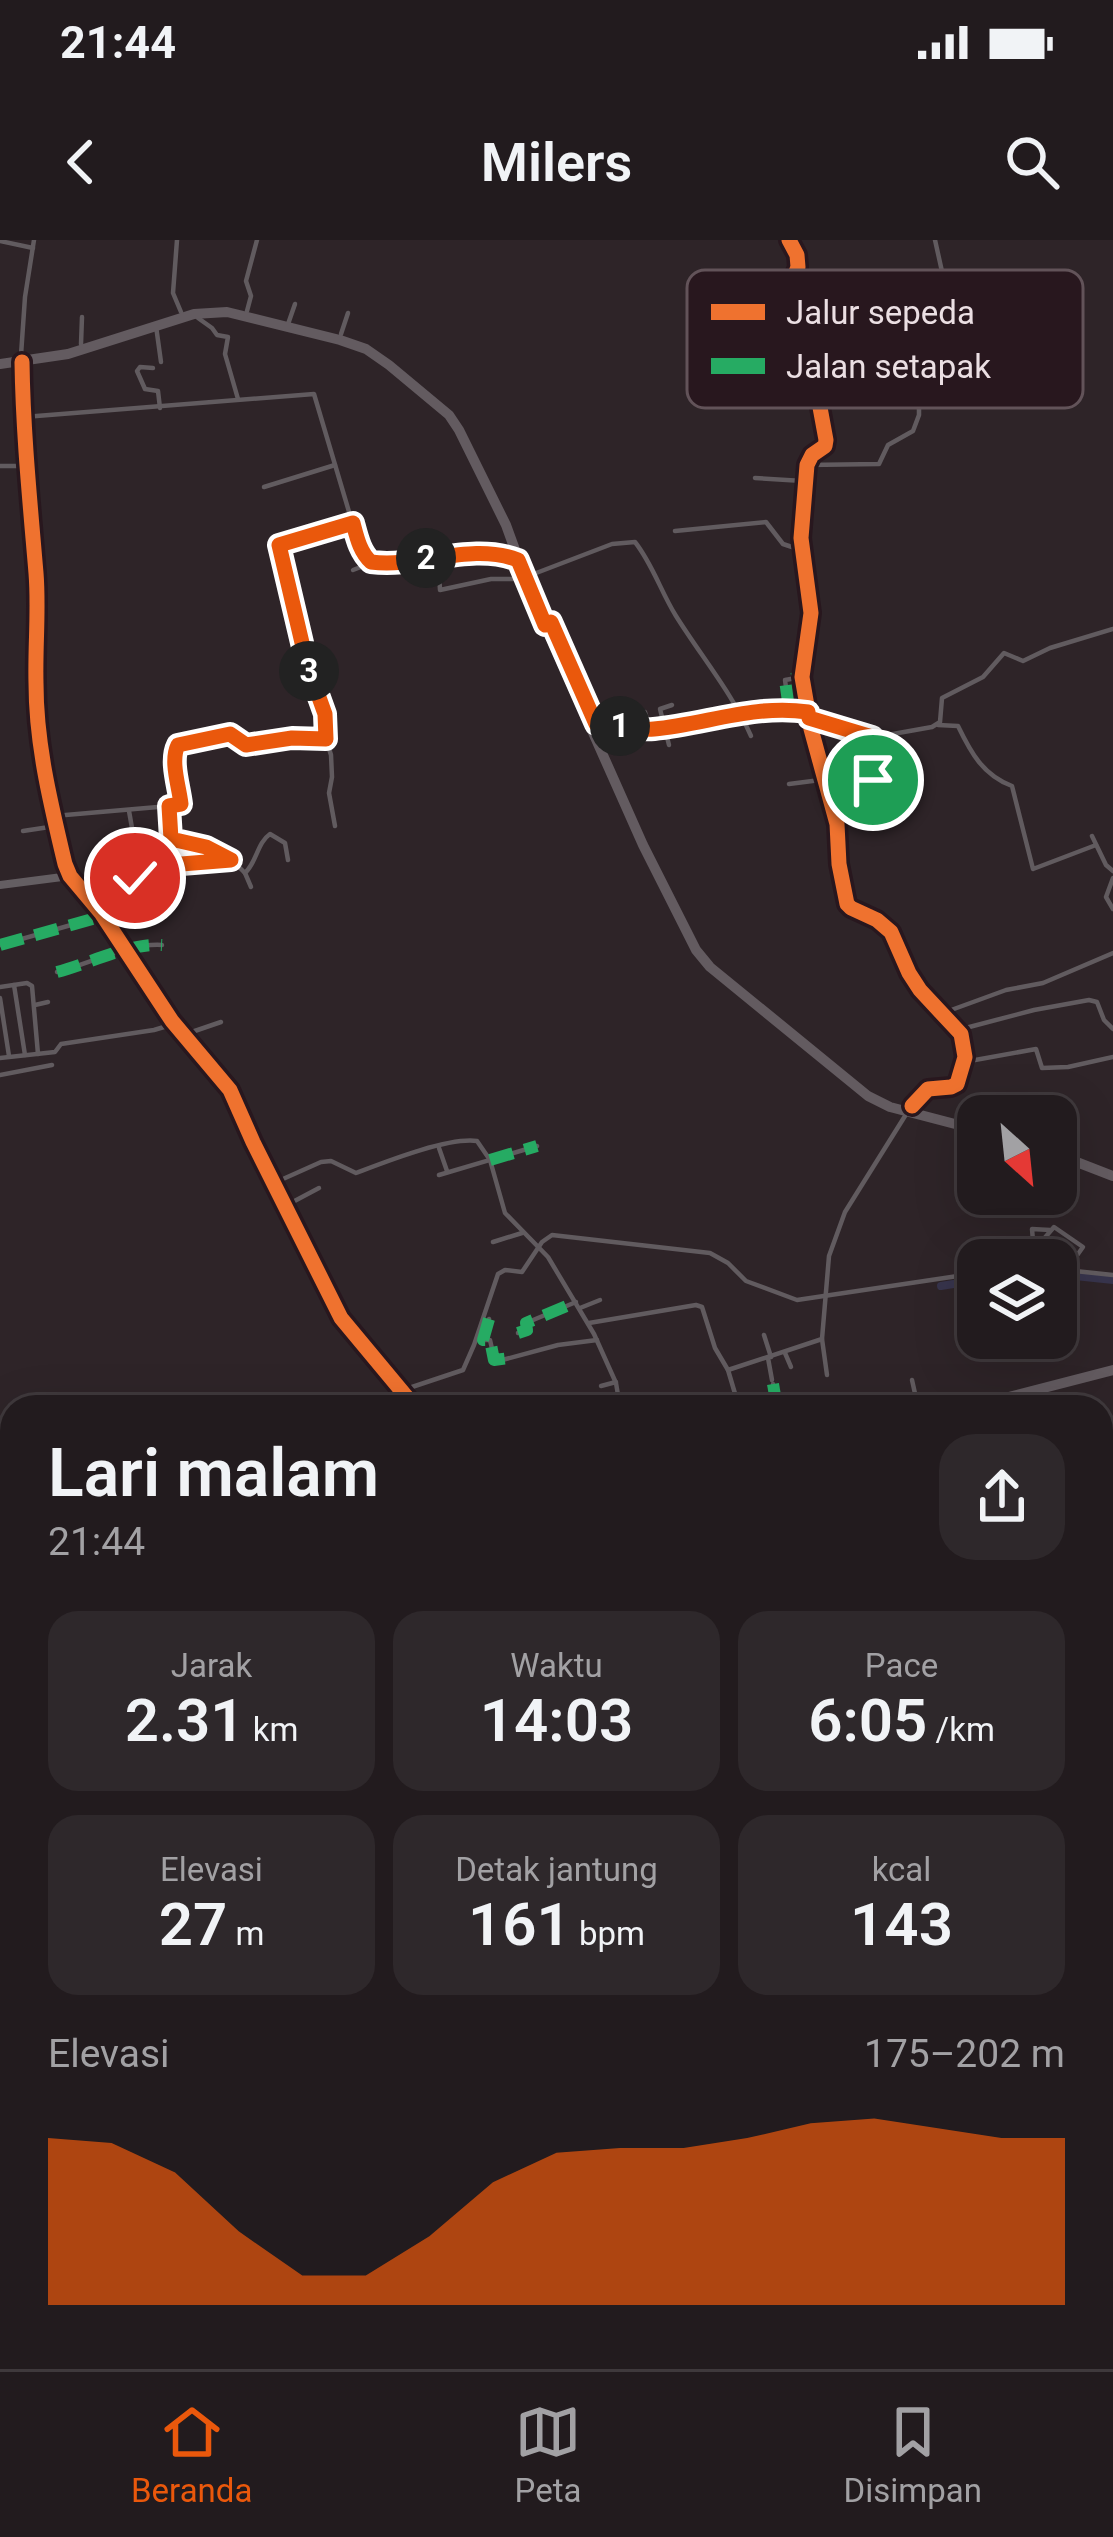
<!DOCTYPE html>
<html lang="id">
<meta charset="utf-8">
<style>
:root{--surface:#221b1e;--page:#2e282b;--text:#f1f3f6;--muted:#a2a1a4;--line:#3f393c;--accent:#ea580c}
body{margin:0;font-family:Roboto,sans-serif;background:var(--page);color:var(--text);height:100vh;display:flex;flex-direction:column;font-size:45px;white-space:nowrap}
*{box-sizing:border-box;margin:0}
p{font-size:39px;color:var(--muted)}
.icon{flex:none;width:66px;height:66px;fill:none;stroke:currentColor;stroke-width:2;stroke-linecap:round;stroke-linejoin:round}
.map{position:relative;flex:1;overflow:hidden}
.panel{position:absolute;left:0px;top:1155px;width:1113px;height:975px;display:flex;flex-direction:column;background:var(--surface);border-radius:36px 36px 0 0;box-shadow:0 12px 48px #0002,0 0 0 3px var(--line)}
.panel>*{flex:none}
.needle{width:78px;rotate:153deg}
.fabs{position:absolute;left:957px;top:855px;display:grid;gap:24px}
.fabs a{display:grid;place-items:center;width:120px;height:120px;border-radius:24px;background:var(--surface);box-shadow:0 12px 48px #0002,0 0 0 3px var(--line);font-size:60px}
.pin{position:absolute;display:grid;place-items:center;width:102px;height:102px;color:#fff;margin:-51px;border:6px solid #fff;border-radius:50%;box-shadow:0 3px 12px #0007}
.km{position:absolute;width:60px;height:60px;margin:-30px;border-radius:50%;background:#222;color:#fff;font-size:33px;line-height:60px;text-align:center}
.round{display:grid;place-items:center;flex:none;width:126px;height:126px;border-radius:36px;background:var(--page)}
.headline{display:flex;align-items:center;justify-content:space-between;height:204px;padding:0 48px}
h1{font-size:66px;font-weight:600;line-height:90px}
.metrics{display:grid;grid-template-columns:repeat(3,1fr);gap:18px;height:204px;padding:12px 48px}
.metrics div{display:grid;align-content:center;border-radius:30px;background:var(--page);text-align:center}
.metrics b{font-size:60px;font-weight:600}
.metrics small{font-size:33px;font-weight:400}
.metrics p{font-size:33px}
.chart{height:336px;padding:24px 48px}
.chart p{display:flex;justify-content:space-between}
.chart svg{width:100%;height:216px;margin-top:12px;fill:var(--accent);opacity:.7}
.status{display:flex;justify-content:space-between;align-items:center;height:84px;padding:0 60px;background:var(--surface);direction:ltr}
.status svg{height:33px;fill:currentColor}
header{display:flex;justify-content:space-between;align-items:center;height:156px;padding:0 48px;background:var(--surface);font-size:54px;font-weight:600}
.tab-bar{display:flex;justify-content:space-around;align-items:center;height:168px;border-top:3px solid var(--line);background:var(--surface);font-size:33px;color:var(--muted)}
.tab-bar a{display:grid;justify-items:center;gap:6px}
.tab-bar .current{color:var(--accent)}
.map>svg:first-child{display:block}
</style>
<div class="status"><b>21:44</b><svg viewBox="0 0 49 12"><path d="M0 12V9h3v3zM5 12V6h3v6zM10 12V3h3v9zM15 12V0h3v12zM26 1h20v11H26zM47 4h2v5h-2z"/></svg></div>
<header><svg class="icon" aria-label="back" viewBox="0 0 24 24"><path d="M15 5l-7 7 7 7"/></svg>Milers<svg class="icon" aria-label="search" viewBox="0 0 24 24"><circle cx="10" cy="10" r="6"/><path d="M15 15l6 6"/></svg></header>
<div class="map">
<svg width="1113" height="2129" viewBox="0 0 1113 2129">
<rect width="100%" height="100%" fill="#2e2428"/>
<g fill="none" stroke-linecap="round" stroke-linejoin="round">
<g stroke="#37344c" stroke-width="3">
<path d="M1101,1800L1113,1793"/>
<path d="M1101,1823V1833"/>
</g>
<g stroke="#37344c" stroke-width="8">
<path d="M1056,1034L1113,1040"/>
<path d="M941,1046L978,1040"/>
</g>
<g stroke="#615b5f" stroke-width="4.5">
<path d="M177,0L173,53L181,72"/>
<path d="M789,0L797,15L798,27L787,56L786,87L798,128L819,162L826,200L825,206L812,215L807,225L801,298L811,373L802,437L811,489L837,584L839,624L847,664L851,668L877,680L891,692L909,733L920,750L961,794L965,817L957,844L951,847L928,849L912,866"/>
<path d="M0,1L33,8"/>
<path d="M247,71L251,56L246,41L257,0"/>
<path d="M198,78L212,88L217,95L228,97L225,114L238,159"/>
<path d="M156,86L161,122"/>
<path d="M287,87L295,64"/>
<path d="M341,94L348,73"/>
<path d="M81,104L82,77"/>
<path d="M21,115L25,57L34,0"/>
<path d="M22,122L26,242L38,377L36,444L38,476L45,536L69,634"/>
<path d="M153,128L140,127L137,131L145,149L158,151L160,168"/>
<path d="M24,177L314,154L358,302L365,317L371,323H396L438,317L440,350L491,339H521"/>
<path d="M807,225L879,224L888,205L913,191L919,175V129L912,122L920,79L929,49H939L943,36L935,0"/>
<path d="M0,226H27"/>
<path d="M755,238L803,241"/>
<path d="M264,247L335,225"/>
<path d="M675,291L766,282L783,304L801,310"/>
<path d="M434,293L438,317L497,313L513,318"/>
<path d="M353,330L371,323"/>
<path d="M531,335L612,304L635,302C653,325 661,352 676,376C701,416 732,453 751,496"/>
<path d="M789,469L785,440L802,437"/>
<path d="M632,472L635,488"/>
<path d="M645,472L650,490"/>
<path d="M809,478L860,495L876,497L932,487L940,482L942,458L983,437L1004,413L1023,421L1050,408L1113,389"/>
<path d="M596,484C615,485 636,491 654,489C706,484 755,464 808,472"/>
<path d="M938,485L958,486C971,513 983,535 1012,546L1033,629L1096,605"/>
<path d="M669,505L660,469L672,465"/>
<path d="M789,544L836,538L874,540L872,497"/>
<path d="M169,566L172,600L206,607L230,618"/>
<path d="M129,571L135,605"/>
<path d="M54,576L181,565L174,514L175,509L182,503L230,494L246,505L292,498L325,499"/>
<path d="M335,586L329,553L332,537L331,515L326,499L325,474L306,425L279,305L353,283"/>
<path d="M23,591L56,586"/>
<path d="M1092,596L1106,625L1113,631"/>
<path d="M245,633C257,622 257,603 270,594L285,603L288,620"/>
<path d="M1113,638L1106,657L1113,669"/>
<path d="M101,673L119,659L135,638L142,634L169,625L231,619L245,633L251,647"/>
<path d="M0,705L103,676"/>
<path d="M57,732C91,723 129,703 162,705"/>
<path d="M14,745L25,815"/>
<path d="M0,747L27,743L32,746L38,814"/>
<path d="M0,758L9,816"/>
<path d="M35,765L48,762"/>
<path d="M943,773L1006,750L1043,743L1113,713"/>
<path d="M958,790L1034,770L1089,760L1097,762L1104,780L1113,789"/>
<path d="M183,795L221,782"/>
<path d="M0,818L55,812L61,804L154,790L174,784"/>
<path d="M964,822L1036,809L1042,828L1068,827L1113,817"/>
<path d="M0,835L52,825"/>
<path d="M1017,876L1020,865"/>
<path d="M439,908L447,931"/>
<path d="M439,935L537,906"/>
<path d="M274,943L321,922L331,921L356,933C385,922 448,897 477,901L490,920L505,973L548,1017L594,1094L616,1143L620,1167"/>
<path d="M287,965L319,948"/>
<path d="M1033,1001H1042L1054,987L1083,1007L1073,1021L1042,1001"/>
<path d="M1033,1001L1032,989L1050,990"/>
<path d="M493,1002L522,993"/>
<path d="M992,1013L1033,1001L1037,1020"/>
<path d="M1056,1029L1113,1035"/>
<path d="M580,1068L600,1060"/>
<path d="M489,1079L483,1100H490L495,1122L558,1105L597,1100"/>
<path d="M589,1083L696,1065L702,1067L715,1108L728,1130L739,1167"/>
<path d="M518,1093L527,1090L526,1083L576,1062"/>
<path d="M764,1095L771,1117"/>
<path d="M822,1099L827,1135"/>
<path d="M785,1113L791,1127"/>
<path d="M768,1118L772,1140"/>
<path d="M728,1130L822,1099L829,1016L845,972L905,876"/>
<path d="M912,1140L918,1167"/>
<path d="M773,1144L777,1167"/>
<path d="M601,1146L616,1142"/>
<path d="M400,1151L463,1130L474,1105L498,1034L505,1030L522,1032L542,1002L552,995L710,1013L728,1023L746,1041L797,1060L978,1033"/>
<path d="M552,1157L555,1167"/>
<path d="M1101,1295L1113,1292"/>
<path d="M1101,1321L1102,1328"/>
<path d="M8,1466L12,1485"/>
<path d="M0,1468L12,1465"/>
<path d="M0,1501L3,1509L12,1507"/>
<path d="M1101,1548L1113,1545"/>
<path d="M0,1616L12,1614"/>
<path d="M0,1640L12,1637"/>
<path d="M0,1660L12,1655"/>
<path d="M0,1672L12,1666L8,1657"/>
<path d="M1101,1734L1113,1728"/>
<path d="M1101,1768L1113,1804"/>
<path d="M0,1972L12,1969"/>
<path d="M0,2002L12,1998"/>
<path d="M1101,2027L1113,2058"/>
<path d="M1101,2093L1113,2089"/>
<path d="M210,2118L209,2120L237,2118"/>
<path d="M302,2118L303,2129"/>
<path d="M319,2118L320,2129"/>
<path d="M413,2118L416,2129"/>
<path d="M617,2118L626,2129"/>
<path d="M684,2118L690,2127L705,2118"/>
<path d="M880,2118L884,2129"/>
<path d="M923,2118L926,2129"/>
<path d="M1012,2118L1013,2129"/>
<path d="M1059,2118L1063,2129"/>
<path d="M436,2125L437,2129"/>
<path d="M839,2129L866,2118"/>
<path d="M938,2129L972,2119L982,2129"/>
<path d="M1085,2129L1113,2119"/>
</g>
<g stroke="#645e62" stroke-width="8">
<path d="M0,645L70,636L101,673L172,781L230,850L253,902L341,1078L415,1167"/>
<path d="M1101,1355L1113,1347"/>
<path d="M1101,1362L1113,1354"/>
<path d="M1101,1579L1113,1606"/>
<path d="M1101,1594L1113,1619"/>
<path d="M603,2129L608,2118"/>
</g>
<g stroke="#635b60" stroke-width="10">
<path d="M0,124L68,114L194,74L227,72L340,100L366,109L389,125L449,175L459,190L506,285L530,351L643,605L696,710L710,727L868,856L890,867L978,890"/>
<path d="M1056,914L1113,936"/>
<path d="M970,1167L1113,1130"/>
<path d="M0,1245L12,1242"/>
<path d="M0,1807L12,1844"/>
<path d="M0,1831L12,1870"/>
<path d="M89,2118L93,2129"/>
<path d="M98,2118L101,2129"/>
</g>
<g stroke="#26ab63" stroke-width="12" stroke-dasharray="24 12" stroke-linecap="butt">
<path d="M789,469L785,440L802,437"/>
<path d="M824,539L868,541L875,539L872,497"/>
<path d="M0,705L103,676"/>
<path d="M57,732C91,723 129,703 162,705"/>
<path d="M490,920L537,906"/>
<path d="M489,1079L483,1100H490L494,1120L510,1118"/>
<path d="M518,1093L527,1090L526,1083L576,1062"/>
<path d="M773,1144L777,1167"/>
<path d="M552,1157L555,1167"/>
<path d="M0,1616L12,1614"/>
<path d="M0,1672L12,1666L8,1657"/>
<path d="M684,2118L690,2127L705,2118"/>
<path d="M209,2120L210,2118"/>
<path d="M621,2123L626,2118"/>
<path d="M239,2129V2118"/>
<path d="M839,2129L866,2118"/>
<path d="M938,2129L972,2119L982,2129"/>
</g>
<g stroke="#28171e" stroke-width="22">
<g id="cycleway">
<path d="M789,0L797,15L798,27L787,56L786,87L798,128L819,162L826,200L825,206L812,215L807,225L801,298L811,373L802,437L811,489L837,584L839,624L847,664L851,668L877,680L891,692L909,733L920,750L961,794L965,817L957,844L951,847L928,849L912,866"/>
<path d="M22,122C23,192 30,262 36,333C39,370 35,406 36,443C36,505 51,565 65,624L70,636L101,673L172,781L230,850L253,902L341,1078L415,1167"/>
</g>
</g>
<use href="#cycleway" stroke="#ef722f" stroke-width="15"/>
</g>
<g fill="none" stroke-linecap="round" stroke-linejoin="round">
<g stroke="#fff" stroke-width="24">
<path id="route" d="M135,638L169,625L231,620L206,607L171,599L169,566L181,564C179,546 170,521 178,505L230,494L246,505L292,498L326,499L325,474L307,424L279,305L353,283C357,298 360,312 371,322C420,328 471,302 518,320L545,385L551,382L596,484C615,485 636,491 654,489C706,484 755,464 808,472L809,478L872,497L876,537L873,540"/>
</g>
<use href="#route" stroke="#ea580c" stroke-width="15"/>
</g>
<rect x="687" y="30" width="396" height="138" rx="18" fill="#28171e" stroke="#625359" stroke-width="3"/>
<rect x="711" y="64" width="54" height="16" fill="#ef722f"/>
<rect x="711" y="118" width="54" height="16" fill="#26ab63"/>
<g font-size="33" fill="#ebdfe3">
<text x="786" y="84">Jalur sepeda</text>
<text x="786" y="138">Jalan setapak</text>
</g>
</svg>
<div class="fabs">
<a><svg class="needle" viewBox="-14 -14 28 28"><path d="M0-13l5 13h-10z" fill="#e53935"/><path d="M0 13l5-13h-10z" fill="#a2a1a4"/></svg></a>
<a><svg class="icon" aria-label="layers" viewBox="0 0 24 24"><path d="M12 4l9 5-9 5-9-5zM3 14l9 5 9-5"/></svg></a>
</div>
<div class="pin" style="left:873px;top:540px;background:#1e9e55"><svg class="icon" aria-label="arrive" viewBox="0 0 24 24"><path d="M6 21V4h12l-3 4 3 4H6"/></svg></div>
<div class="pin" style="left:135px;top:638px;background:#d93025"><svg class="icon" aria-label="check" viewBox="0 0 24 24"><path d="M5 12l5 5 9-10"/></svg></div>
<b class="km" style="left:620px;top:486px">1</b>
<b class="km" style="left:426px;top:318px">2</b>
<b class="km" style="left:309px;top:431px">3</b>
<section class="panel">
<div class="headline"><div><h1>Lari malam</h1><p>21:44</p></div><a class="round"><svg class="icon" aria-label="share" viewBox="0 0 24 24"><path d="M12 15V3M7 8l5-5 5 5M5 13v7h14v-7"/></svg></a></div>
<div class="metrics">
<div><p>Jarak</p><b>2.31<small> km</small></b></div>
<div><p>Waktu</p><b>14:03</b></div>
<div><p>Pace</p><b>6:05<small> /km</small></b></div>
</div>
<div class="metrics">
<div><p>Elevasi</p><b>27<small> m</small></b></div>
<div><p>Detak jantung</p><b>161<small> bpm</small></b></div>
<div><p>kcal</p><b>143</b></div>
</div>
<div class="chart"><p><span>Elevasi</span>175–202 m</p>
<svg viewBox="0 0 160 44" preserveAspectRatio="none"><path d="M0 44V10L10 11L20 17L30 29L40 38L50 38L60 30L70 19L80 13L90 12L100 12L110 10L120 7L130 6L140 8L150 10L160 10V44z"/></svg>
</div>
</section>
</div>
<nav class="tab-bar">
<a class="current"><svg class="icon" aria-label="home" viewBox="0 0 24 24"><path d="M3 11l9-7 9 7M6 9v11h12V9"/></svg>Beranda</a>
<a><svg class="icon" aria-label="map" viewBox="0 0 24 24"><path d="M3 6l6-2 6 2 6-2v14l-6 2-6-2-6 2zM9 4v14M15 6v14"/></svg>Peta</a>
<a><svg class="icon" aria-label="saved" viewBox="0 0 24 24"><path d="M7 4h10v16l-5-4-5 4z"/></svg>Disimpan</a>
</nav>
